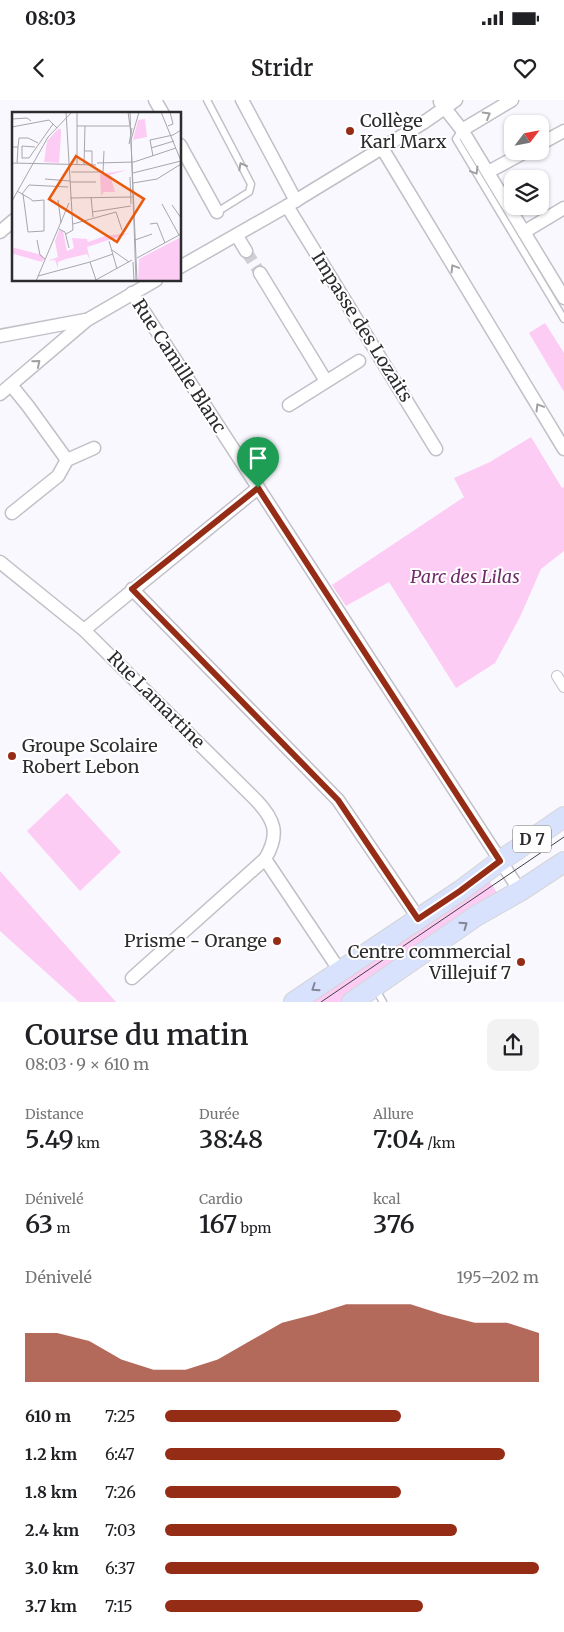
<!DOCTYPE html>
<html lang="fr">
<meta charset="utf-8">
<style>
:root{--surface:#fff;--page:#f2f2f2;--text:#202124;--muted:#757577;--accent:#952c16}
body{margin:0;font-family:Merriweather,serif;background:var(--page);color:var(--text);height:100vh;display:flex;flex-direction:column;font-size:19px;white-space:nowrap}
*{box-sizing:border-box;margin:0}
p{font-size:16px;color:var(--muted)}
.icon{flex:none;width:28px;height:28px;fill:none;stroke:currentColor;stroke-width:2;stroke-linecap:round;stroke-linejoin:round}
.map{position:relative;height:902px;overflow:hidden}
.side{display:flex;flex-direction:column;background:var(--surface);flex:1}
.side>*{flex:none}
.needle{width:32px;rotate:58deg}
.fabs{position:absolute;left:504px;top:15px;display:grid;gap:10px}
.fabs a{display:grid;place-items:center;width:45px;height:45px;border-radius:10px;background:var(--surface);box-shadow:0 1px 4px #0004;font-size:25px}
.pin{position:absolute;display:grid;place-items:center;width:42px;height:42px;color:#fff;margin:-51px -21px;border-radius:50% 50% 50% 0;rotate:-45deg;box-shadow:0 0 5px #0007}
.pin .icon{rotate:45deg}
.round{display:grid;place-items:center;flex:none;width:52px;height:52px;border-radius:10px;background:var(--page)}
.headline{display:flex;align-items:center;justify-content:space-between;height:85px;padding:0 25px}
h1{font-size:28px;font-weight:600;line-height:38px}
.figures{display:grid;grid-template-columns:repeat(3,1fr);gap:8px;height:85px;padding:5px 25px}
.figures div{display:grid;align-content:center}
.figures b{font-size:25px;font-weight:600}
.figures small{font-size:14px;font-weight:400}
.figures p{font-size:14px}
.chart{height:140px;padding:10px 25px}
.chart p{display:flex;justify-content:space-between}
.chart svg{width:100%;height:90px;margin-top:5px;fill:var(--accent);opacity:.7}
ul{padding:0 25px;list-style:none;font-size:16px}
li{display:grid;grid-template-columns:80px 60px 1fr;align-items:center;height:38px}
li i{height:12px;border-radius:6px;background:var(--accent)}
.status{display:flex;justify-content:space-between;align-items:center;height:35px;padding:0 25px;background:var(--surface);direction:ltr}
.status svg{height:14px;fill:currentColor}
header{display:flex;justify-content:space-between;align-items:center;height:65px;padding:0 25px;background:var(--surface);font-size:22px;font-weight:600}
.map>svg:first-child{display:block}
</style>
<div class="status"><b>08:03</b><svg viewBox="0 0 49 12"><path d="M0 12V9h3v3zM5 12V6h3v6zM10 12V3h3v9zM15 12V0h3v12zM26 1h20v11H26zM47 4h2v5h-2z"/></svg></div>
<header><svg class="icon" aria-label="back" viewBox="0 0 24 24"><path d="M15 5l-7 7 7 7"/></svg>Stridr<svg class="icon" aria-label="heart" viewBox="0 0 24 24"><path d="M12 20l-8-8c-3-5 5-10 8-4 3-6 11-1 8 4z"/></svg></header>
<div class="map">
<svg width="564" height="902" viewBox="0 0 564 902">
<rect width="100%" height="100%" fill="#f9f8ff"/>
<g fill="#fdccf4">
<path d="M545,223L564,253V292L529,233Z"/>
<path d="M531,337L562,388L564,387V451L541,469L520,517L495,563L456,588L389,482L346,506L332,485L464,397L454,378L490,362Z"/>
<path d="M67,693L121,752L80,791L27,731Z"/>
<path d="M0,771L116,902H79L0,831Z"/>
<path d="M488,779L500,797L481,807L340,902H312Z"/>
</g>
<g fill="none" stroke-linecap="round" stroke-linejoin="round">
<path stroke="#d0cfd5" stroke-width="12" stroke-dasharray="12 6" stroke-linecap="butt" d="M246,151L260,173"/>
<g stroke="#c1c0c7" stroke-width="9">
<g id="service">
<path d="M207,0L251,84L249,92L217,112"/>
<path d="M462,30L456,39L564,219"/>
<path d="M375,888L383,902"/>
</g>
</g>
<g stroke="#c1c0c7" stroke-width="12">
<path id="pedestrian" d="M557,576L564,587"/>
</g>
<g stroke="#c1c0c7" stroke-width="15">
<g id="minor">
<path d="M155,0L163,14"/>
<path d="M242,0L296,101"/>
<path d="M440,2L462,30L564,198"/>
<path d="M462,30L512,0"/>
<path d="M540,44L564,31"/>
<path d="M180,45L217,112"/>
<path d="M382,48L564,349"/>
<path d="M488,72L527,51"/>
<path d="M287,106L436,349"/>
<path d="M0,132L14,120"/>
<path d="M524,132L564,108"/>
<path d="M237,136L246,151"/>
<path d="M180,167L287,106L423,23L456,0"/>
<path d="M260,173L326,281"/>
<path d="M132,193L520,791"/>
<path d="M0,236L85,220"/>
<path d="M11,285L28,306L67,360"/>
<path d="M0,294L87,220L156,180"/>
<path d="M289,305L359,261"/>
<path d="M12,413L58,376L67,360L94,348"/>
<path d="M0,462L84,530L256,700C275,720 280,734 265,759L132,878"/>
<path d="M132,489L338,700L419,819"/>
<path d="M84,530L258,388"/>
<path d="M265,759L340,871"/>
</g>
</g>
<g stroke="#d5d5d5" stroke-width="22">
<g id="primary">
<path d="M294,902L460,791L500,761L564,717"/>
<path d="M352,902L476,816L520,791L564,762"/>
</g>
</g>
<use href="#service" stroke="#fff" stroke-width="6"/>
<use href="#pedestrian" stroke="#fff" stroke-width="10"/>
<use href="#minor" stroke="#fff" stroke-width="12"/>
<use href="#primary" stroke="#d9e2fd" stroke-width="20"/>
<path stroke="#414144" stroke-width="1" d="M321,902L564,737"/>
</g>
<defs><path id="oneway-chevron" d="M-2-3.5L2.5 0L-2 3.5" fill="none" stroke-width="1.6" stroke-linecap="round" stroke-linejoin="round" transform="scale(1.25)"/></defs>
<g stroke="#a0a0a1">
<use href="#oneway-chevron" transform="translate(487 15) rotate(-30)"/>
<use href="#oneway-chevron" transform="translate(242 66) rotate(-118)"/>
<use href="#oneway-chevron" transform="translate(475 71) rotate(59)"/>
<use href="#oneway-chevron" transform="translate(454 168) rotate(-121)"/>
<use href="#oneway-chevron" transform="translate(37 263) rotate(-40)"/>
<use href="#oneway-chevron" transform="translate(539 307) rotate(-121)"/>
</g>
<g stroke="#828796">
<use href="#oneway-chevron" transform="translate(464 825) rotate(-35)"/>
<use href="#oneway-chevron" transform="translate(315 888) rotate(146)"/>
</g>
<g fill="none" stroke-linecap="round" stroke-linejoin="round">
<g stroke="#fff" stroke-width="10">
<path id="route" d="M258,388L500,761L460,791L418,819L338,700L132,489Z"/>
</g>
<use href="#route" stroke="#952c16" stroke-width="6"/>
</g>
<g fill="#952c16" stroke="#fff" stroke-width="2">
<circle cx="350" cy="31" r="5"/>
<circle cx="12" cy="656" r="5"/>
<circle cx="277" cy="841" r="5"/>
<circle cx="521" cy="862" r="5"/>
</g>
<g text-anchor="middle" stroke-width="4" stroke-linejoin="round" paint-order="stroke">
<rect fill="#fff" stroke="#6b6b6d" stroke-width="1" x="513" y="725.5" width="38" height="27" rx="4"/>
<g font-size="16" font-weight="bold" fill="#2c2c2e">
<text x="532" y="745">D 7</text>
</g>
<g font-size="18" fill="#2c2c2e" stroke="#fff" text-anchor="start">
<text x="360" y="27">Collège<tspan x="360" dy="21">Karl Marx</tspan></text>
<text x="22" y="652">Groupe Scolaire<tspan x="22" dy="21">Robert Lebon</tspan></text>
<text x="267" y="847" text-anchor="end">Prisme - Orange</text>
<text x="511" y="858" text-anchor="end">Centre commercial<tspan x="511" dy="21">Villejuif 7</tspan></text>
</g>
<g font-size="18" fill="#2c2c2e" stroke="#fff">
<text transform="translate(362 227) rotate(58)" y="6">Impasse des Lozaits</text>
<text transform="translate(179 266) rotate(57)" y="6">Rue Camille Blanc</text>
<text transform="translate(156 600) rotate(45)" y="6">Rue Lamartine</text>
</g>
<g font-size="18" font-style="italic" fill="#732c6b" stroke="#fff">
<text x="465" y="483">Parc des Lilas</text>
</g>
</g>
<g transform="translate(12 12)">
<rect width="169" height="169" fill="#f9f8ff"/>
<path d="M133,7L135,25L121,28L126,8ZM46,17H49V23L47,51L32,50L35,29ZM115,58L98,63L103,80H92L89,84L88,62ZM47,118L51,119L55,139L62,136L60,126L75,127L76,130L93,124L118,121L75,135L78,148L75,142L54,147L46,150V156L43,148L36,149L46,145L43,129ZM169,125V169H126L127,147ZM3,136L30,143L32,147L30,150L2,142L3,147L0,137Z" fill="#fdccf4"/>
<path fill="none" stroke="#a7a6ab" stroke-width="1" d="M116,0L119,22M118,0L124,169M149,0L169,49M0,7L15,6L19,9M65,14H117M156,14L161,12L158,0M0,15L37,8L45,16M117,32L120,16M0,35H6L5,51M6,35L7,26H16L26,31M139,36L162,29M72,39H80V53M141,44L138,28L161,23L169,18M17,46L41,12M17,46H10V34L23,35M0,51L84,53M85,51L122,50L164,36M65,53V0M72,53L73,14M59,60H91L92,39M121,61L169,49M118,65L119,92M33,67L58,69M58,70H84M121,71L145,67L169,52M5,79L10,82L17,86L21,89L32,88V119L16,120L11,82M10,82L17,73L56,75M79,85L81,105M58,86L120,85M46,88L49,111M0,89L36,25L60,0M150,92L167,123M160,93L169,106M80,100L119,94M61,112L104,100L110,118M138,112L145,111L153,131M47,117L53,120L57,136M54,122L61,118L54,0M25,128L28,143L33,147M123,128L140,122M97,129L105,157M100,138L117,150M125,146L169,122M78,150L101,142M121,150L122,169M26,164L78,150L84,168M24,169L57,91M82,169L120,148M125,169L119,28L127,0"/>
<path fill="#e8590c" fill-opacity="0.15" stroke="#e8590c" stroke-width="2.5" d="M64,44L132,87L105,130L37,87Z"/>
<rect width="169" height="169" fill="none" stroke="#2c2c2e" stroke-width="2.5"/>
</g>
</svg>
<div class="fabs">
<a><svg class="needle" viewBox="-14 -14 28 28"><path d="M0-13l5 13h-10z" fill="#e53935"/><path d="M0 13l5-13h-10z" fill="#757577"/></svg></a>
<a><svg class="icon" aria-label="layers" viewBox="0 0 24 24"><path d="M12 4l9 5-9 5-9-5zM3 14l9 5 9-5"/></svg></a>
</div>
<div class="pin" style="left:258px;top:388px;background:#1e9e55"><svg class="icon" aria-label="arrive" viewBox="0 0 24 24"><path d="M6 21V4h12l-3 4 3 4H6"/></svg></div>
</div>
<section class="side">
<div class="headline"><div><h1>Course du matin</h1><p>08:03 · 9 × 610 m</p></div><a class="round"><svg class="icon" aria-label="share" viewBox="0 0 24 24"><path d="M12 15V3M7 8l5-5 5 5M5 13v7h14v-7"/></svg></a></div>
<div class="figures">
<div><p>Distance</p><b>5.49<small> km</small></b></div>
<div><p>Durée</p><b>38:48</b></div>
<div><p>Allure</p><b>7:04<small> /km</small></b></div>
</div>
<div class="figures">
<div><p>Dénivelé</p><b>63<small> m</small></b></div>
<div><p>Cardio</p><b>167<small> bpm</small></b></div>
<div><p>kcal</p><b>376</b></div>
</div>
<div class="chart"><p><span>Dénivelé</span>195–202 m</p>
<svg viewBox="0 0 160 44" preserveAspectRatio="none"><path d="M0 44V20L10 20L20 24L30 33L40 38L50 38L60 33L70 24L80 15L90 11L100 6L110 6L120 6L130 11L140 15L150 15L160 20V44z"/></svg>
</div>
<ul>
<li><b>610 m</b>7:25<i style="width:63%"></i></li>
<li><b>1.2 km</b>6:47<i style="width:91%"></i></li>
<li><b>1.8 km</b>7:26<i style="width:63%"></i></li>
<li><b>2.4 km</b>7:03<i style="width:78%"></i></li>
<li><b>3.0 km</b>6:37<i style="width:100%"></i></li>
<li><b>3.7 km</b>7:15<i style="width:69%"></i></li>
</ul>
</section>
